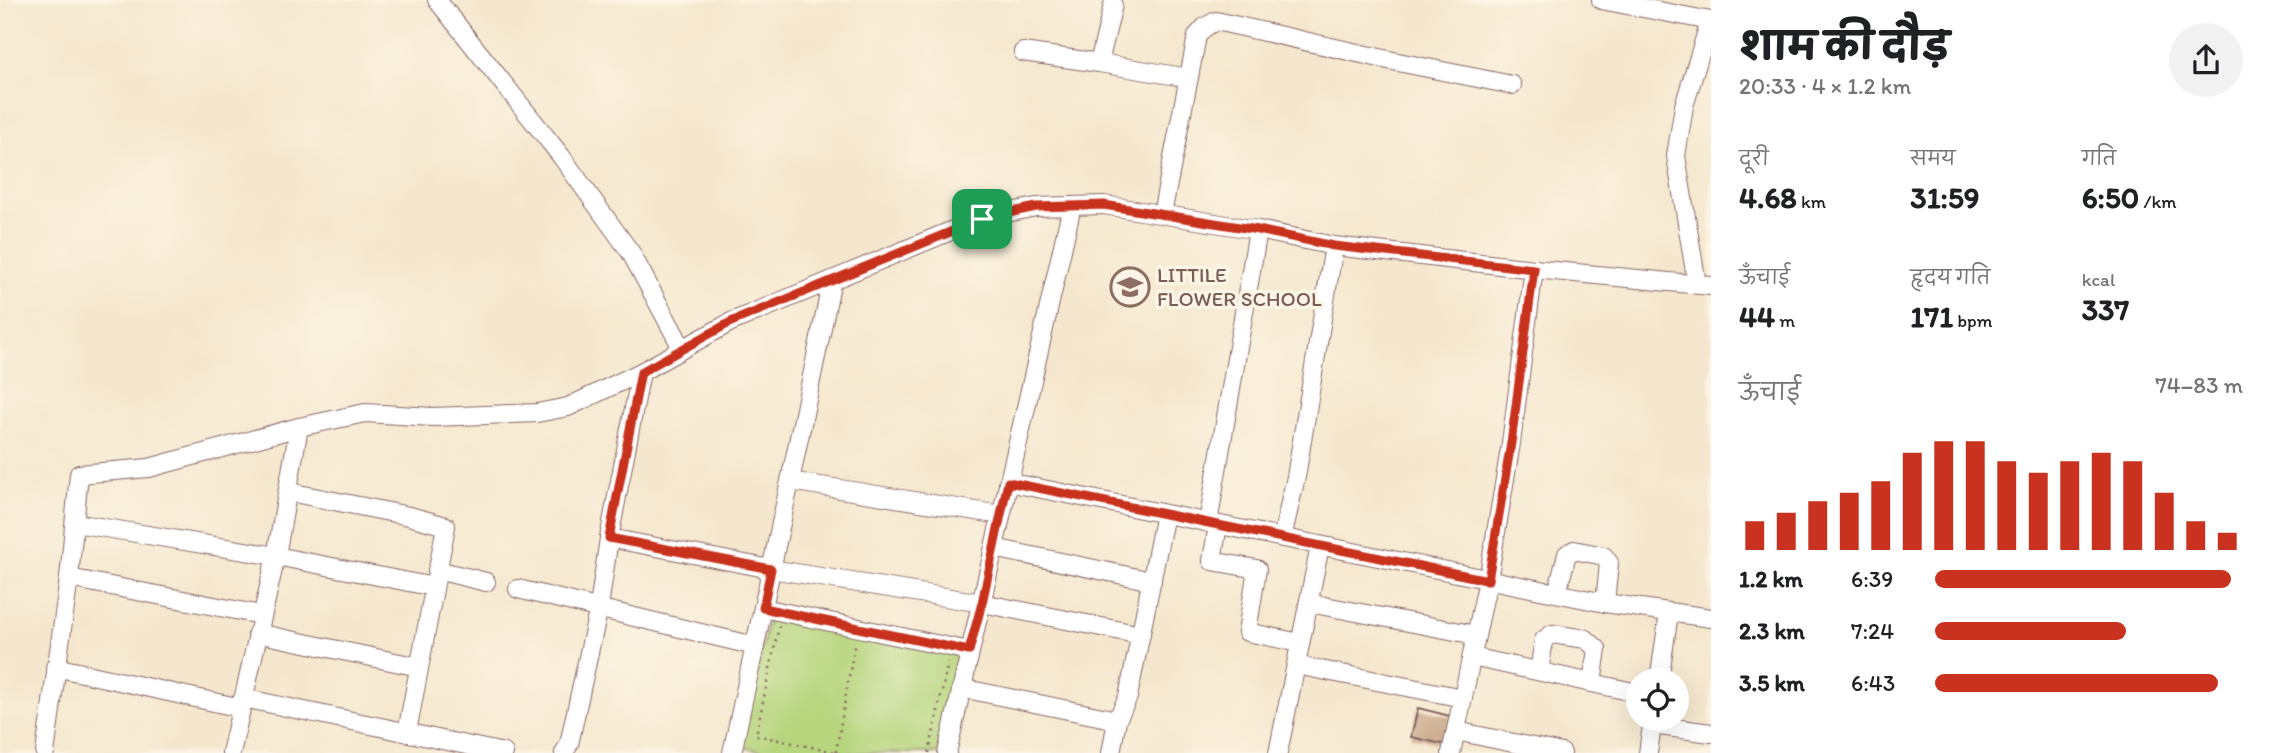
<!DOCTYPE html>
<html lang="hi">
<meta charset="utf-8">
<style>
:root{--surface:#fff;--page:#f2f2f2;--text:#202124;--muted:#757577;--accent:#c8321e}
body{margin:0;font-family:Itim,"Playpen Sans Deva",sans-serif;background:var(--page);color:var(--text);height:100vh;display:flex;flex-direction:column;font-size:26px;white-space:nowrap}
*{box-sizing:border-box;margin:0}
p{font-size:23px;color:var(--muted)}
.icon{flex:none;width:38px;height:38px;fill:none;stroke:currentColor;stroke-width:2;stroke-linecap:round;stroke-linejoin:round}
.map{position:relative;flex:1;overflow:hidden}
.details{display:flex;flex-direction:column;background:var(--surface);width:560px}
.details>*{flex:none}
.fabs{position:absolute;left:1626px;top:668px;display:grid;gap:14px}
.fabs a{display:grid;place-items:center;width:63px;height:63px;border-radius:50%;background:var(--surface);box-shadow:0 7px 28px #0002;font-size:35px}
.pin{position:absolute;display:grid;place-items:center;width:60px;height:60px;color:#fff;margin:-30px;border-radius:14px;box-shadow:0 4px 10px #0006}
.round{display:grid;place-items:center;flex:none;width:74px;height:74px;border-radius:37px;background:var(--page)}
.headline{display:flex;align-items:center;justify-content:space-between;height:119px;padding:0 28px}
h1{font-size:38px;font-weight:800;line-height:52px}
.figures{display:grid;grid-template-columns:repeat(3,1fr);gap:10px;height:119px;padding:7px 28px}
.figures div{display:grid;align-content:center}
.figures b{font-size:30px;font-weight:800}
.figures small{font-size:19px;font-weight:400}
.figures p{font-size:19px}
.chart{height:196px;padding:14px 28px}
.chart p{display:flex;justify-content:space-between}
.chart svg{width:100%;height:126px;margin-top:7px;stroke:var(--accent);stroke-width:6}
ul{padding:0 28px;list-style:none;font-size:23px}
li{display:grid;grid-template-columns:112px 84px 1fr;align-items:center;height:52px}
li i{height:18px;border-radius:9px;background:var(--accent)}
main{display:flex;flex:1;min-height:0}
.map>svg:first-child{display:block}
</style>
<main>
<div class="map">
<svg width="1711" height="753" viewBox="0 0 1711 753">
<rect width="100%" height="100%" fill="#fcf5e5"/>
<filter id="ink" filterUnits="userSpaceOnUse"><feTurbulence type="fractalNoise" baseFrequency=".0143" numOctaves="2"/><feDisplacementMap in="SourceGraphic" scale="14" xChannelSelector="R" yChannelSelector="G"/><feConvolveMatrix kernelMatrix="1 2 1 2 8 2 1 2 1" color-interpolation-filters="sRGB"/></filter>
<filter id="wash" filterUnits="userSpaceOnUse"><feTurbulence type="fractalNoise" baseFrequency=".00686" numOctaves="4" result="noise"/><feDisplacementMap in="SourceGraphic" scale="28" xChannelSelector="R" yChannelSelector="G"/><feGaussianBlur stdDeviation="1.57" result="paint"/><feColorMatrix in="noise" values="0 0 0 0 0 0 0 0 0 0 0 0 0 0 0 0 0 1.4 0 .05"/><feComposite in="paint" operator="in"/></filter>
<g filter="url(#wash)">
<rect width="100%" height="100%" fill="#f5e7cd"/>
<path fill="#b6d57d" stroke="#807a54" stroke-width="2" d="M769,616L964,656L942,753H771L740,746Z"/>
<g id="blocks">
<path fill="#c6a383" d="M1418,708L1454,717L1447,745L1411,737Z"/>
</g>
</g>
<g filter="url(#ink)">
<use href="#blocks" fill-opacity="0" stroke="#866564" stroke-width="2"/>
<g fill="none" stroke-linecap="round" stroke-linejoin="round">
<g stroke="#866564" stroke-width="20">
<g id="minor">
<path d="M437,0L561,156L631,253L682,348"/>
<path d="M1601,0L1711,21"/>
<path d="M1113,5L1099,63L1189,78"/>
<path d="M1023,52L1099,63"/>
<path d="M1162,214L1197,36L1205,27L1216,21L1393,61L1512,85"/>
<path d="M832,280L790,481L1001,515"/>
<path d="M1697,284L1676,156L1684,106L1710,21"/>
<path d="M1008,482L1605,603L1711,618"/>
<path d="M289,492L409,516L446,526L407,732"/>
<path d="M75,523L276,556L434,587"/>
<path d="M1208,523L1258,230"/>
<path d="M1218,525L1212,561L1257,569L1247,632L1300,643"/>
<path d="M609,538L771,569L982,603L1141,635"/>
<path d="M1282,538L1296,477L1334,246"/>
<path d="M994,548L1152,581"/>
<path d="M437,570L486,582"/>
<path d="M69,578L261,615"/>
<path d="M518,589L755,646"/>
<path d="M1557,593L1567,554L1574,550L1604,556L1609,563L1605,603"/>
<path d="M1309,603L1476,635"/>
<path d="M763,608L969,651"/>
<path d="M257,633L419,667"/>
<path d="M1472,657L1638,693"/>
<path d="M1296,665L1463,698"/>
<path d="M55,667L241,708"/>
<path d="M1539,671L1544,640L1552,634L1586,639L1597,649L1592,683"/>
<path d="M1659,681L1669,613"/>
<path d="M961,688L1117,720"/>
<path d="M243,698L504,753"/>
<path d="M1652,725L1711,733"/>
<path d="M1456,731L1562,753"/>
<path d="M45,753L69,578L79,474L149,468L299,427L365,413L433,417L537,413L568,407L641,372L731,322L982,218L1036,207L1104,205L1258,230L1334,246L1534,269L1711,286"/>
<path d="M231,753L276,556L299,427"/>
<path d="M564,753L569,744L599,607L609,538L641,372"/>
<path d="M732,753L790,481"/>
<path d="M947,753L1072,206"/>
<path d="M1111,753L1117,720L1128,697L1165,514"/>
<path d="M1278,753L1320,546"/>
<path d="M1451,753L1488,580L1511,443L1534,269"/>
<path d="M1648,753L1653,719"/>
</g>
</g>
<g stroke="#866564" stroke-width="2.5" stroke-dasharray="2 5" stroke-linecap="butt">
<path d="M779,626L756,735L839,753"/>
<path d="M836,752L855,642"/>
<path d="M929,753L948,663"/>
</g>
<use href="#minor" stroke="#fff" stroke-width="18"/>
</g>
</g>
<g fill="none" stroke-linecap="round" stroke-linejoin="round" filter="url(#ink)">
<g stroke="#fff" stroke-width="14">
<path id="route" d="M1104,205L1258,230L1334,246L1534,269L1511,443L1488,580L1008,482L982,603L969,651L763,608L771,569L609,538L641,372L731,322L982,219L1036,207Z"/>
</g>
<use href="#route" stroke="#c8321e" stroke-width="9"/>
</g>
<defs>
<g id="school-ring" transform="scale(2.0125)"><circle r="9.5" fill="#fcf5e5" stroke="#8d6e63" stroke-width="1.5"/><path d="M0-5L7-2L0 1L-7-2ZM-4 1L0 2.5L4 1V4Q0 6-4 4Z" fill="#8d6e63"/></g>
</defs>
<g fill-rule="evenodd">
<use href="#school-ring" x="1130" y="287"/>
</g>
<g text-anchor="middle" stroke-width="7" stroke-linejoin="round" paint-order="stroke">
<g font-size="21" fill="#785e54" stroke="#fcf5e5" text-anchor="start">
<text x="1157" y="282">LITTILE<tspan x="1157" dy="24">FLOWER SCHOOL</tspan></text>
</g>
</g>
</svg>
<div class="fabs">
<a><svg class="icon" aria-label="locate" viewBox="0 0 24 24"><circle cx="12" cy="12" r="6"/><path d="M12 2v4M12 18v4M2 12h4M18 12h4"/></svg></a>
</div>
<div class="pin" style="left:982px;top:219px;background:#1e9e55"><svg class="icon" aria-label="arrive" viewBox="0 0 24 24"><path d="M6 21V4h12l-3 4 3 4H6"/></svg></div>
</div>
<section class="details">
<div class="headline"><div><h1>शाम की दौड़</h1><p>20:33 · 4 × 1.2 km</p></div><a class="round"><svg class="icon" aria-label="share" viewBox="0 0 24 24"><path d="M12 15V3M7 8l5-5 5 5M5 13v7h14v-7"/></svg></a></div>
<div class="figures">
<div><p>दूरी</p><b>4.68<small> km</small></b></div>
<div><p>समय</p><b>31:59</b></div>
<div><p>गति</p><b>6:50<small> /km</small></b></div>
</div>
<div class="figures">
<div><p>ऊँचाई</p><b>44<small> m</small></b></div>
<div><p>हृदय गति</p><b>171<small> bpm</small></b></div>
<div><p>kcal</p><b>337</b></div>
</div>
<div class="chart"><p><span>ऊँचाई</span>74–83 m</p>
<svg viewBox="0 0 160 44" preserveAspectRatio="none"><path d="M5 44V34M15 44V31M25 44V27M35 44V24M45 44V20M55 44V10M65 44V6M75 44V6M85 44V13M95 44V17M105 44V13M115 44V10M125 44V13M135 44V24M145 44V34M155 44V38"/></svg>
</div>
<ul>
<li><b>1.2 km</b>6:39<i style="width:96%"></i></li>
<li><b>2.3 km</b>7:24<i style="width:62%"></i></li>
<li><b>3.5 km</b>6:43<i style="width:92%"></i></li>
</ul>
</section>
</main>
